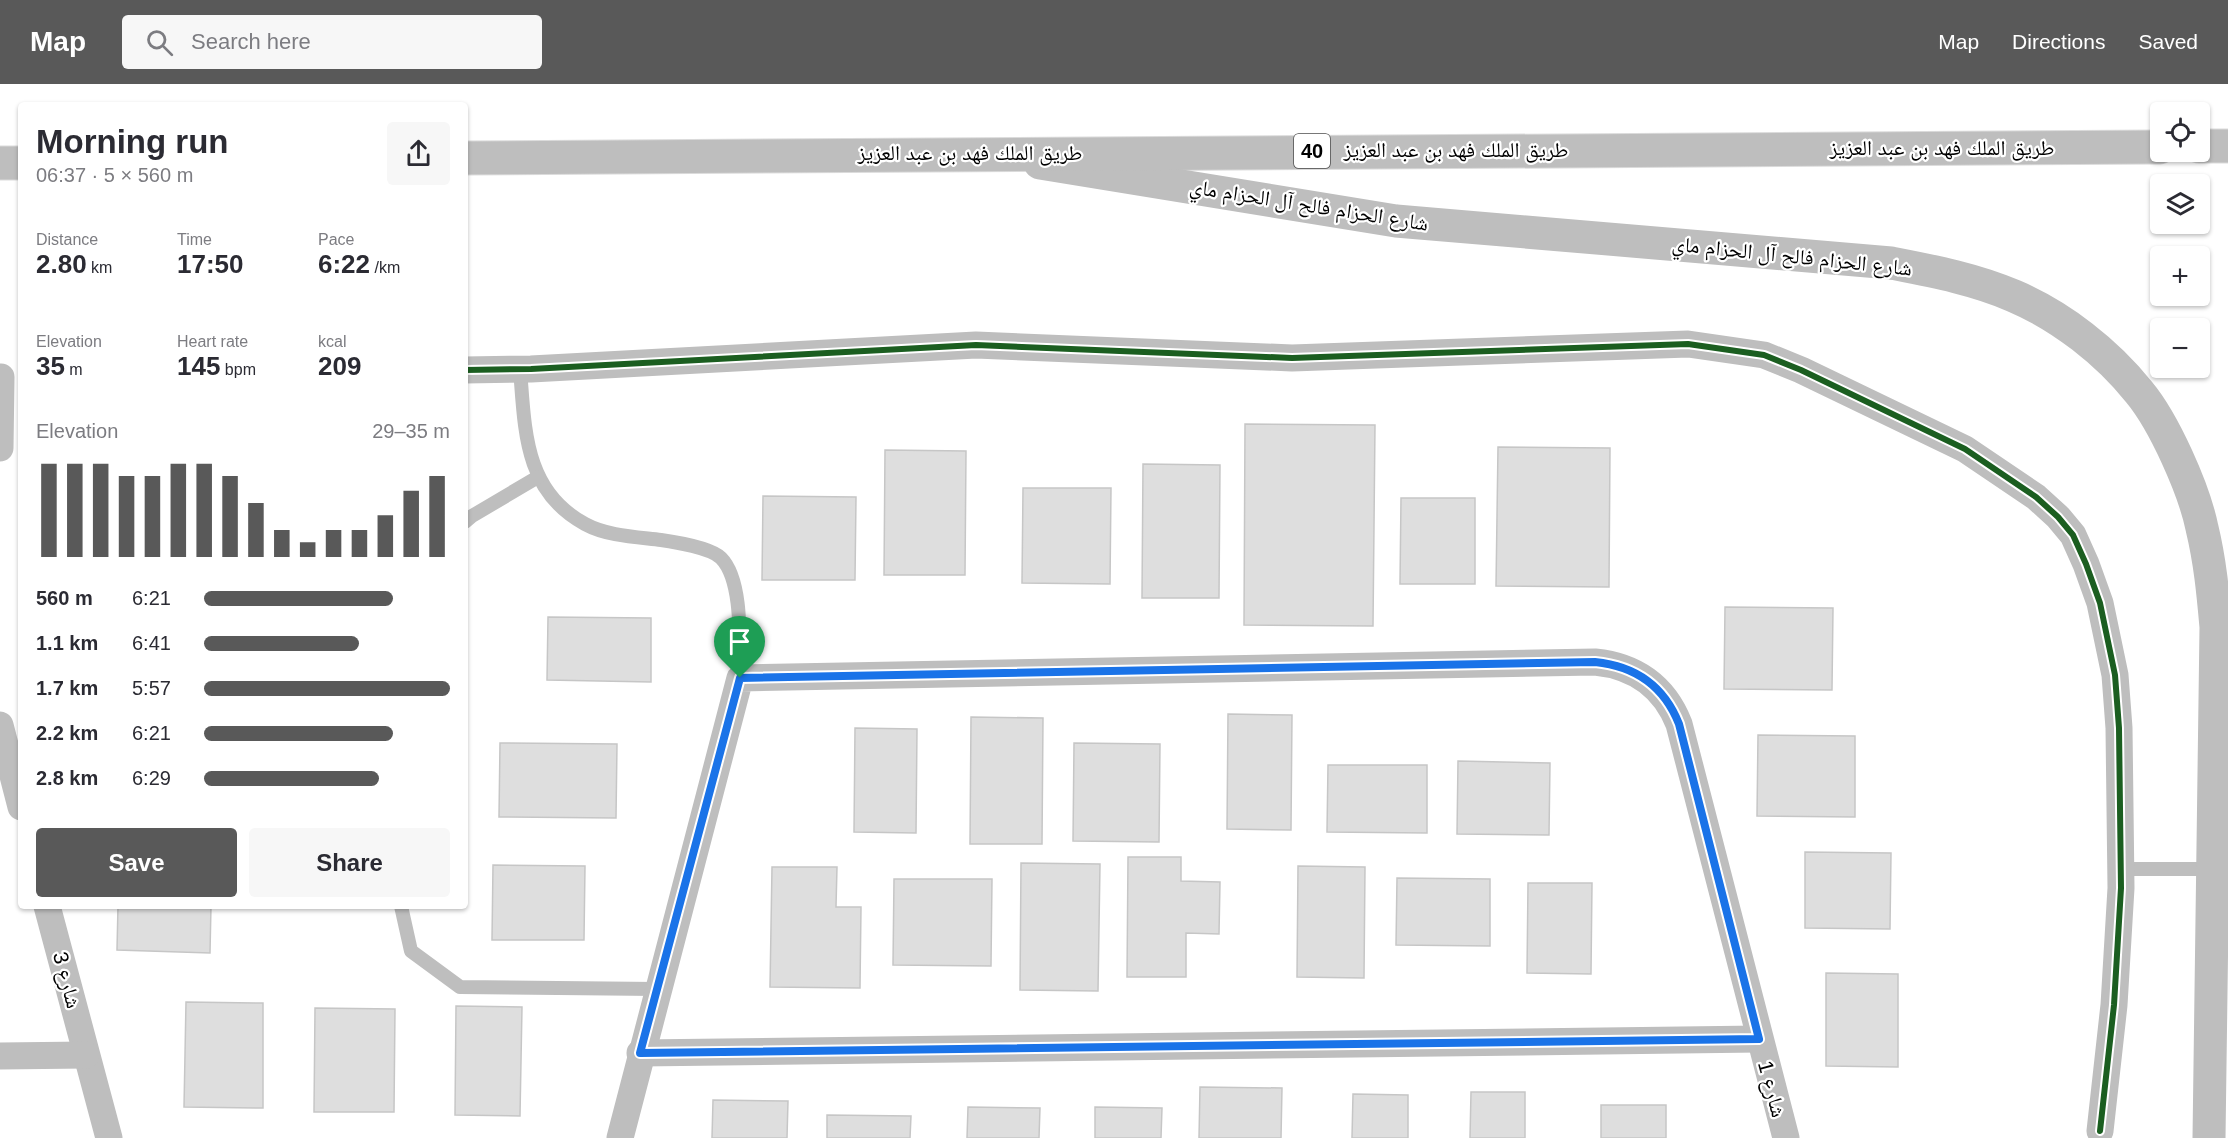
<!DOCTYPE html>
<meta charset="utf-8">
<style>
:root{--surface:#fff;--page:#f7f7f7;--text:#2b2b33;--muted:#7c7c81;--accent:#595959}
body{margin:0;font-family:Helvetica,"Noto Naskh Arabic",sans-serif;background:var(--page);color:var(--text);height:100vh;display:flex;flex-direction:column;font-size:22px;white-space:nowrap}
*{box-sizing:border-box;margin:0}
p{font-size:20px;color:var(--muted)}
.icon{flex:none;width:33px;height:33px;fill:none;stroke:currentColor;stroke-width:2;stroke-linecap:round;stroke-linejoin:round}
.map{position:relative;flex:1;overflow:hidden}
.sheet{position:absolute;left:18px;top:18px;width:450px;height:807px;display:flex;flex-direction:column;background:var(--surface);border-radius:6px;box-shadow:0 2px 4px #0004}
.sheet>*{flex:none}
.tools{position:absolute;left:2150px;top:18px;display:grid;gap:12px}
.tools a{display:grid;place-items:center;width:60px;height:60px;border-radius:6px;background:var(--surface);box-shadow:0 2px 4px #0004;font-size:30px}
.pin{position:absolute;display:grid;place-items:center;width:51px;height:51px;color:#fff;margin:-62px -26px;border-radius:50% 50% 50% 0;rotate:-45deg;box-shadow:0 0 6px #0007}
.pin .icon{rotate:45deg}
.round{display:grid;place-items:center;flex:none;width:63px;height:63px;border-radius:6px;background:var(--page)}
.overview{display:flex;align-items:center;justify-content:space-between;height:102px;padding:0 18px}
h1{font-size:33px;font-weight:800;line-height:45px}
.metrics{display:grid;grid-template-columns:repeat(3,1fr);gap:9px;height:102px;padding:6px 18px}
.metrics div{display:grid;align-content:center}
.metrics b{font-size:26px;font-weight:800}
.metrics small{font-size:16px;font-weight:400}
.metrics p{font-size:16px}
.chart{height:168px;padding:12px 18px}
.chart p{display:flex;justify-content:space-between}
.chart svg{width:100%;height:108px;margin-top:6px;stroke:var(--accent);stroke-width:6}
.button{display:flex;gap:12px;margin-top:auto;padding:12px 18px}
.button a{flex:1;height:69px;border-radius:6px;background:var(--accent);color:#fff;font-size:24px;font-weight:800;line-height:69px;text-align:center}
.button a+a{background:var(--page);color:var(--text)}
ul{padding:0 18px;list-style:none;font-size:20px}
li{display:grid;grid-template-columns:96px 72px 1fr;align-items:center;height:45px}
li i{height:15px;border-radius:8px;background:var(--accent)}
header{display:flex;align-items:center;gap:36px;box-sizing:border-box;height:84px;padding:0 30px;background:var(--accent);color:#fff}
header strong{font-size:28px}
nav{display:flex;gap:33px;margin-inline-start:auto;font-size:21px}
.search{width:420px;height:54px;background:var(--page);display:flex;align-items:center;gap:15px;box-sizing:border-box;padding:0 21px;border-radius:6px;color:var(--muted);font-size:22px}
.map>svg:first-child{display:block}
</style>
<header>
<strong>Map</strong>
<div class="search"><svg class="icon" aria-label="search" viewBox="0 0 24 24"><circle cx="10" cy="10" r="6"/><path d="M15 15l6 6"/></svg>Search here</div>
<nav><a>Map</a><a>Directions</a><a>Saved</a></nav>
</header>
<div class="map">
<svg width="2228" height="1054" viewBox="0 0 2228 1054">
<rect width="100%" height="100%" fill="#fff"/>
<g fill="#dedede" stroke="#c6c6c6" stroke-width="1.5">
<path d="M1245,340L1375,341L1373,542L1244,541Z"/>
<path d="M1498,363L1610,364L1609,503L1496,502Z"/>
<path d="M885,366L966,367L965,491H884Z"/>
<path d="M1143,380L1220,381L1219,514H1142Z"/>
<path d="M1023,404H1111L1110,500L1022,499Z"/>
<path d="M763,412L856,413L855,496H762Z"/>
<path d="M1401,414H1475V500H1400Z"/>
<path d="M1725,523L1833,524L1832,606L1724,605Z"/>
<path d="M548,533L651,534V598L547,596Z"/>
<path d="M1228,630L1292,631L1291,746L1227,745Z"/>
<path d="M971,633L1043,634L1042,760H970Z"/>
<path d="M855,644L917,645L916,749L854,748Z"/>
<path d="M1758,651L1855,652V733L1757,732Z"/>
<path d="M500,659L617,660L616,734L499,733Z"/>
<path d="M1074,659L1160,660L1159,758L1073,757Z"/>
<path d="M1458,677L1550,679L1549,751L1457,750Z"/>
<path d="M1328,681H1427V749L1327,748Z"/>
<path d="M1805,768L1891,769L1890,845L1805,844Z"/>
<path d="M1128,773H1181V797L1220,798L1219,850L1186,849V893H1127Z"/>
<path d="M1021,779L1100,780L1098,907L1020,906Z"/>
<path d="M493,781L585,782L584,856H492Z"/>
<path d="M1298,782L1365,783L1364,894L1297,893Z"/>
<path d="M772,783H837L836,823H861L860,904L770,903Z"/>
<path d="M1397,794L1490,795V862L1396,861Z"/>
<path d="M894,795H992L991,882L893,881Z"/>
<path d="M1528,799H1592L1591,890L1527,889Z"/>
<path d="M118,822H211L210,869L117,866Z"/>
<path d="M1826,889L1898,890V983L1826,982Z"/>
<path d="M186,918L263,919V1024L184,1023Z"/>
<path d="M456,922L522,923L520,1032L455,1031Z"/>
<path d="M315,924L395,925L394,1028H314Z"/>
<path d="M1200,1003L1282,1004L1281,1054H1199Z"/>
<path d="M1471,1008H1525V1054H1470Z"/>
<path d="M1353,1010L1408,1011V1054H1352Z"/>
<path d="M713,1016L788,1017L787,1054H712Z"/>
<rect x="1601" y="1021" width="65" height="33"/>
<path d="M968,1023L1040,1024L1039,1054H967Z"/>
<path d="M1095,1023L1162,1024L1161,1054H1095Z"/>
<path d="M827,1031L911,1032L910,1054H827Z"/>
</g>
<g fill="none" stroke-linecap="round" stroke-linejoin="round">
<g stroke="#dbdbdb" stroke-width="35">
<g id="motorway">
<path d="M2199,62H2228"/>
<path d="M465,74L2160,63"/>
<path d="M0,79H21"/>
</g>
</g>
<g stroke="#bebebe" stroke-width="14">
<path d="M520,285C525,346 524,407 585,440C607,452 636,453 661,456C675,458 711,464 721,474C744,497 739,563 740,594"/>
<path d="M465,438L472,432L538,393"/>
<path d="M2121,785H2214"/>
<path d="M401,822L411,867L460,903L657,905"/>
</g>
<g stroke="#bebebe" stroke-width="27">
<path d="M465,286L531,285L976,261L1292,274L1688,260L1764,271L1801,286L1965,365L2036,413L2058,433L2073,451L2086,480L2100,519L2115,591L2119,644L2121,804L2114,921L2100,1047"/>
<path d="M0,364L1,293"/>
<path d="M0,641L21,723"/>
<path d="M47,822L109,1054"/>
<path d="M640,969L1759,955"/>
<path d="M0,972L86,971"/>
<path d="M620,1054L740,594L1595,578C1635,582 1664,602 1679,640L1786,1054"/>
</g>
<path stroke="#bebebe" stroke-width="33" d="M1040,79L1396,137L1891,179C1932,187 1975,195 2014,212C2061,232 2107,268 2139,308C2164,338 2194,405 2202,444C2210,477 2213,509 2216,543L2209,1054"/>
<use href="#motorway" stroke="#bebebe" stroke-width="33"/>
<g stroke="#fff" stroke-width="10">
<path id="cycleway" d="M465,286L531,285L976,261L1292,274L1688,260L1764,271L1801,286L1965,365L2036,413L2058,433L2073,451L2086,480L2100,519L2115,591L2119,644L2121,804L2114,921L2100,1047"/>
</g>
<use href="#cycleway" stroke="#1b5e20" stroke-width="6"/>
</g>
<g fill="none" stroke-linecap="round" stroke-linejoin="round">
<g stroke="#fff" stroke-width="12">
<path id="route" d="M1595,578C1635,582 1664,602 1679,640L1759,955L640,969L740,594Z"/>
</g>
<use href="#route" stroke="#1a73e8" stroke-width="8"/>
</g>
<g text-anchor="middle" stroke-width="4.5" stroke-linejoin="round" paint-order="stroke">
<rect fill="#fff" stroke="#4c4c4c" stroke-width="1.5" x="1294" y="50" width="36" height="34" rx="4.5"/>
<g font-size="20" font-weight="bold" fill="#000">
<text x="1312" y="74">40</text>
</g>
<g font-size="21" fill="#000" stroke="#fff">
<text x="1942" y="71">طريق الملك فهد بن عبد العزيز</text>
<text x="1456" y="73">طريق الملك فهد بن عبد العزيز</text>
<text x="970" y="76">طريق الملك فهد بن عبد العزيز</text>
<text transform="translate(1309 121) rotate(9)" y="7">شارع الحزام فالح آل الحزام ماي</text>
<text transform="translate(1792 172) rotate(6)" y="7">شارع الحزام فالح آل الحزام ماي</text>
<text transform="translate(67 896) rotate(75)" y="7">شارع 3</text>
<text transform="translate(1772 1005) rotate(75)" y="7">شارع 1</text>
</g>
</g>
</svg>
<div class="tools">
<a><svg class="icon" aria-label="locate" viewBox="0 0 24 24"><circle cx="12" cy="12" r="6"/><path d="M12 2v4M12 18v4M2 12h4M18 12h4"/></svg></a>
<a><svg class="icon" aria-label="layers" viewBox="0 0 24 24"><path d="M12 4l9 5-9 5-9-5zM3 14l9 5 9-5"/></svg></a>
<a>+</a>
<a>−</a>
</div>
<div class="pin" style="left:740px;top:594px;background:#1e9e55"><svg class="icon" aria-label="arrive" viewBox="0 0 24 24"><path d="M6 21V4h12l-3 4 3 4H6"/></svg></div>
<section class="sheet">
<div class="overview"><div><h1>Morning run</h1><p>06:37 · 5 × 560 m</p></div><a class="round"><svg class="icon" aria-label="share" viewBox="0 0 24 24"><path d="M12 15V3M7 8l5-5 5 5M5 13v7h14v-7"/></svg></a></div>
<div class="metrics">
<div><p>Distance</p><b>2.80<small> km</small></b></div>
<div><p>Time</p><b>17:50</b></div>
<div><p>Pace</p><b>6:22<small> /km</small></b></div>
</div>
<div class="metrics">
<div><p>Elevation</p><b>35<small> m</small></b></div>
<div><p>Heart rate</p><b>145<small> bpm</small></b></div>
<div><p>kcal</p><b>209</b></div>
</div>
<div class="chart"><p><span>Elevation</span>29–35 m</p>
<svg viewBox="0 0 160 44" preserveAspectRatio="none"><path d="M5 44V6M15 44V6M25 44V6M35 44V11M45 44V11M55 44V6M65 44V6M75 44V11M85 44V22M95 44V33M105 44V38M115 44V33M125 44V33M135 44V27M145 44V17M155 44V11"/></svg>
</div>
<ul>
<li><b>560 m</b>6:21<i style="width:77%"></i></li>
<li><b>1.1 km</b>6:41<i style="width:63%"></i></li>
<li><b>1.7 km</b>5:57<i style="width:100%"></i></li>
<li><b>2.2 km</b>6:21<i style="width:77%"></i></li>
<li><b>2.8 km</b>6:29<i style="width:71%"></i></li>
</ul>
<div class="button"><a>Save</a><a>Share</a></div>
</section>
</div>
